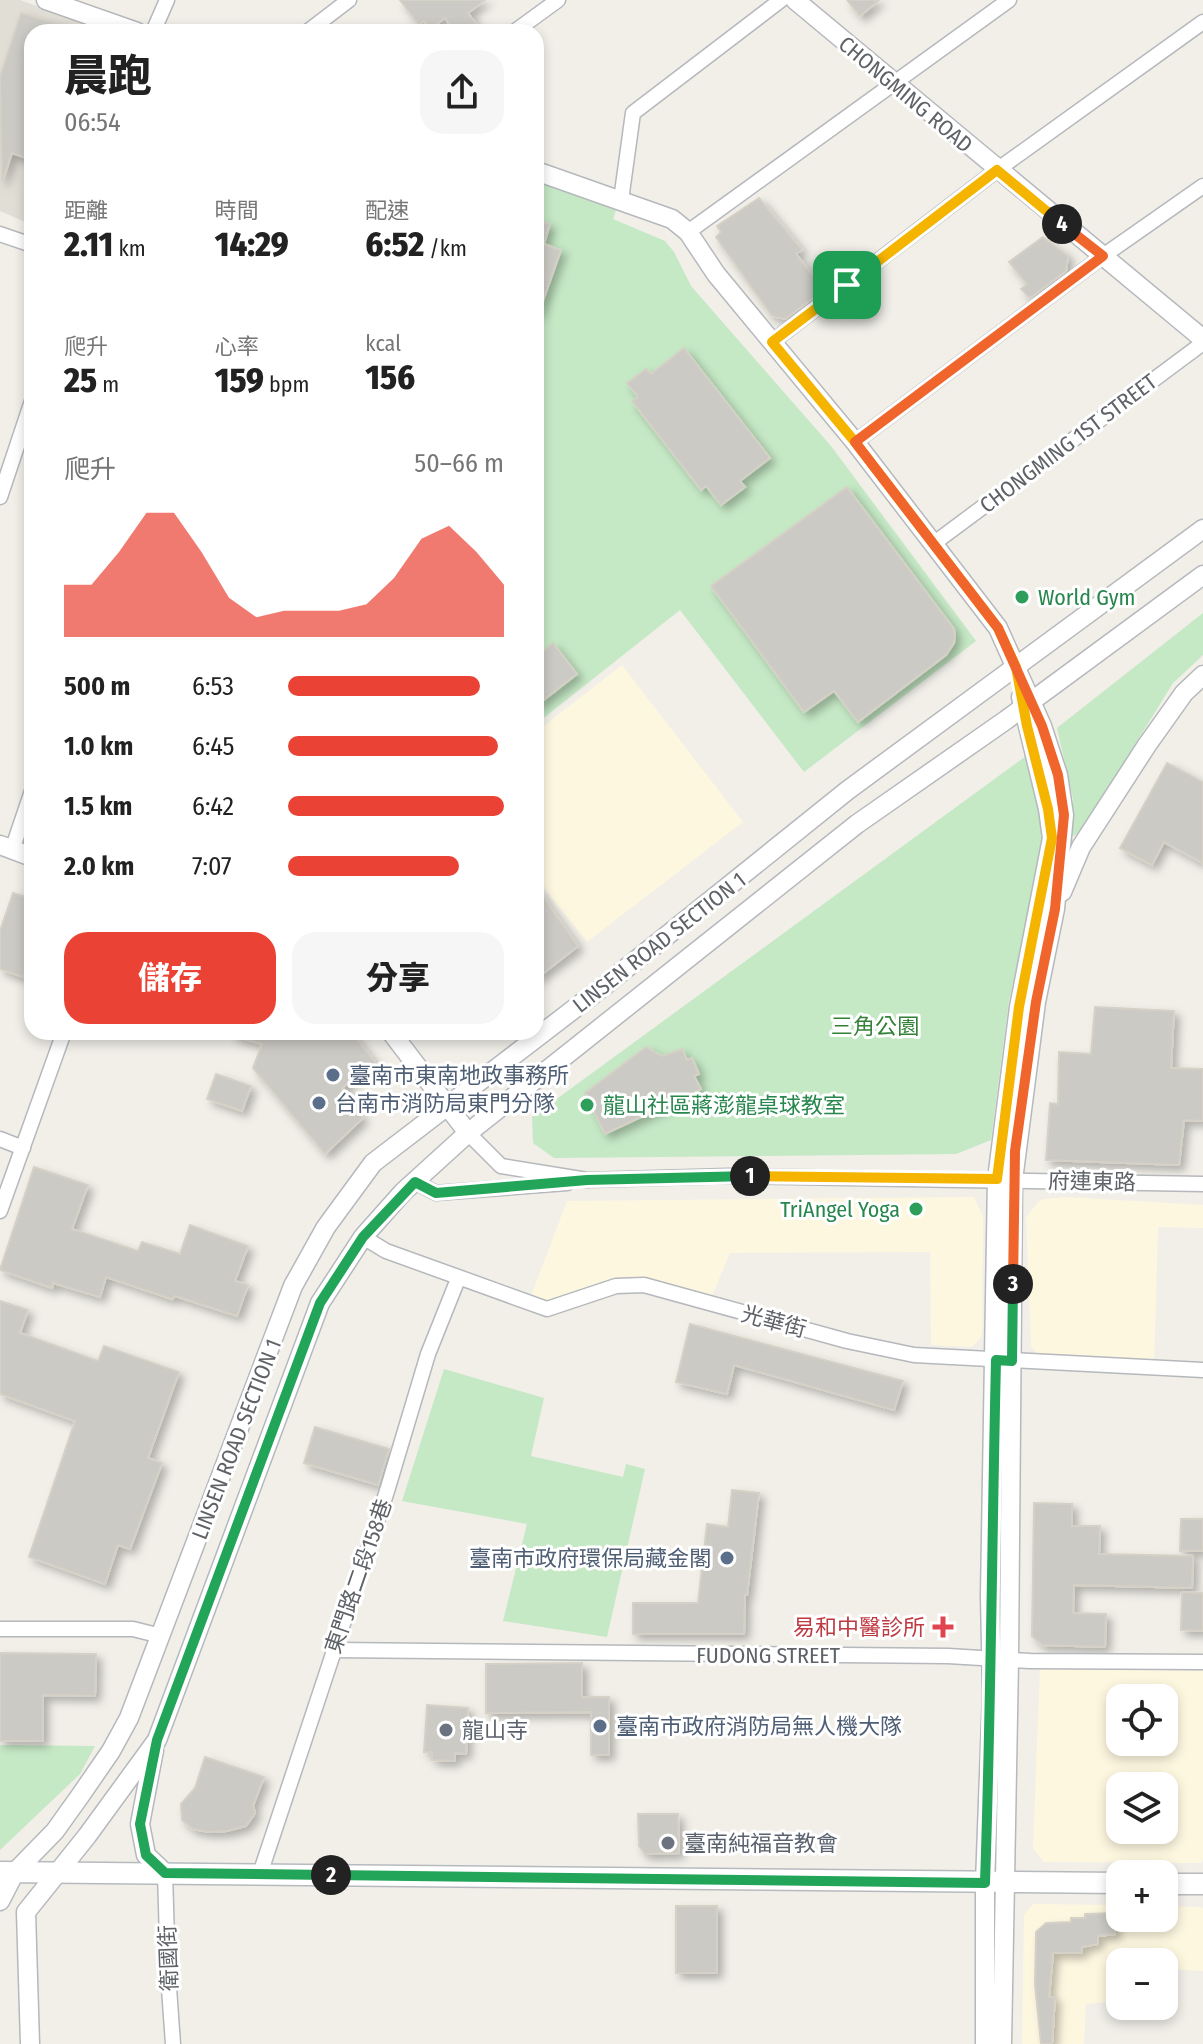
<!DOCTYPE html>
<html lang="zh-TW">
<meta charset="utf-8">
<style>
:root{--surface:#fff;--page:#f6f6f6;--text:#222;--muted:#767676;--accent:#ea4335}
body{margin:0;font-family:"Fira Sans Condensed","Noto Sans TC",sans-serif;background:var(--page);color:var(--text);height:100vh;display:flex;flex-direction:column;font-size:30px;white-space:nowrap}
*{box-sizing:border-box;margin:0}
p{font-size:26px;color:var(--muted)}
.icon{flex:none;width:44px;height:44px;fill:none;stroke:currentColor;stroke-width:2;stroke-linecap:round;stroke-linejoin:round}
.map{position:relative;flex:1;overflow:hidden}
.side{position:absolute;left:24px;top:24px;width:520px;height:1016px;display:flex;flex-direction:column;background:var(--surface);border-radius:24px;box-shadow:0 4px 12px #0003}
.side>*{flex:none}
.tools{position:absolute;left:1106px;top:1684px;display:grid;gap:16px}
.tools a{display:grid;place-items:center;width:72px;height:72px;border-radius:16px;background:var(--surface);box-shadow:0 4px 12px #0003;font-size:40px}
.pin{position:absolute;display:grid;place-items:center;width:68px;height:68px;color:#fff;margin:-34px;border-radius:16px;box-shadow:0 4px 12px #0006}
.km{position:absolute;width:40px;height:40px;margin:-20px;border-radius:50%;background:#222;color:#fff;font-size:22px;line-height:40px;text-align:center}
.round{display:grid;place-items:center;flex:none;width:84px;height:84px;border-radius:24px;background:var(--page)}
.headline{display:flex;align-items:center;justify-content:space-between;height:136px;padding:0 40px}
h1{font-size:44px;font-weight:800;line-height:60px}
.stats{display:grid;grid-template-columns:repeat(3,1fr);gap:12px;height:136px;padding:8px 40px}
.stats div{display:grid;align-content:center}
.stats b{font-size:34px;font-weight:800}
.stats small{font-size:22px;font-weight:400}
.stats p{font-size:22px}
.chart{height:224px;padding:16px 40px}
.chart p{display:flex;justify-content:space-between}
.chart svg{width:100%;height:144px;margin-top:8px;fill:var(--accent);opacity:.7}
.primary-button{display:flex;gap:16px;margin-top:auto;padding:16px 40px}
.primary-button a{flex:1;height:92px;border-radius:24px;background:var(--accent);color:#fff;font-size:32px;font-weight:800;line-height:92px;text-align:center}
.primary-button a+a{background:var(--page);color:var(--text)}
ul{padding:0 40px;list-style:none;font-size:26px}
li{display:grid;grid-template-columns:128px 96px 1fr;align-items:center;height:60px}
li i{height:20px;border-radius:10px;background:var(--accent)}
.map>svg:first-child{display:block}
</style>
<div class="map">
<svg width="1203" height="2044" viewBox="0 0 1203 2044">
<defs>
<filter id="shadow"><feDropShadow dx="5" dy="5" stdDeviation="4" flood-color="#0004"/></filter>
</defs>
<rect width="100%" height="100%" fill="#f1efe8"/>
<g fill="#fef7e0" fill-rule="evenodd">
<path d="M622,665L743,822L587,942L536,878V732Z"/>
<path d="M974,1197L983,1217L982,1336L972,1347L931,1345L930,1252L730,1253L711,1298L622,1278L547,1302L531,1296L567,1201Z"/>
<path d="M1065,1197L1203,1205V1228L1158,1227L1154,1363L1042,1359L1031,1346L1026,1217L1040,1200Z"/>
<path d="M1040,1668L1203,1671V1860L1201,1863L1044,1862L1033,1849ZM1120,1698H1164V1742H1120ZM1120,1786H1164V1830H1120Z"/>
<path d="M1033,1904L1120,1905V1918H1164V1906L1201,1907L1203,1908V1971L1164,1969V1962H1120V1966L1111,1965L1107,2002L1086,2004L1084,2044H1022L1024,1915Z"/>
</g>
<path fill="#e1ded6" d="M0,0H20L109,32H32V225L0,211Z"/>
<g fill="#c5e8c5">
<path d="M536,181L617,207L613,219L665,241L674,252L691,286L831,446L976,641L804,772L680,610L536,724Z"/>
<path d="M1203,613V655L1173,683L1081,832L1071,837L1073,799L1057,728Z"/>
<path d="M1026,756L1040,794L1047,837L1009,1000L991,1140L956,1154L554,1158L533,1143L532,1117Z"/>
<path d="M444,1369L544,1398L531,1456L623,1477L626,1464L645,1469L607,1637L503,1621L527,1524L402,1501Z"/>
<path d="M0,1745L95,1746L80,1774L0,1850Z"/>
</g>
<g fill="#cccac5" stroke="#d6d1c6" stroke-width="2" filter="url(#shadow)">
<path d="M400,0H485L468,13L477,25L467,32H455L445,18L430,29L424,21L419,25Z"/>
<path d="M847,0H879L860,16Z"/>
<path d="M21,13L73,29V32H32V160L12,153L2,182L0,77Z"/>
<path d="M759,198L802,250L796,254L824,290L785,319L772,316L716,237L721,232L717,226Z"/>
<path d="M536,220L550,224L544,244L561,250L538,315H536Z"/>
<path d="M1043,237L1068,256L1066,271L1030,298L1021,289L1027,284L1009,262Z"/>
<path d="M684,348L770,458L740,481L745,487L721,505L706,486L701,490L632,401L638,397L627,383L646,369L651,374Z"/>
<path d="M847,487L954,629L955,636L954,643L946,655L858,722L834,691L804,712L711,586Z"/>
<path d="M553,643L577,674L536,706V657Z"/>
<path d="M1167,763L1203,782V863L1164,842L1152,865L1120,848Z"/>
<path d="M536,887L578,946L536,979Z"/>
<path d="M13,893L32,899V951L23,977L0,969V931Z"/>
<path d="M1095,1007L1174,1011L1171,1068L1203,1069V1121L1184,1120L1179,1165L1046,1160L1050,1103L1058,1104L1059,1052L1091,1054Z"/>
<path d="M233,1032H351L375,1062L342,1088L358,1100L353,1106L363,1118L325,1154L253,1068L262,1044L232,1035Z"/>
<path d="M646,1047L662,1056L682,1049L687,1060L692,1058L699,1074L694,1076L701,1089L605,1134L585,1093Z"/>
<path d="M216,1074L251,1086L242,1111L207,1099Z"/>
<path d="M34,1167L88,1185L72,1229L138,1251L142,1242L180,1254L190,1225L248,1246L235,1281L248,1285L237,1316L175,1296L172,1299L106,1277L100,1297L53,1283L52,1288L0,1270Z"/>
<path d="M0,1301L28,1310L20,1333L98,1361L104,1346L179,1372L148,1458L162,1463L130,1549L118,1545L105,1584L29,1557L75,1421L0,1394Z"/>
<path d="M690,1324L903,1381L894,1410L734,1365L727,1394L676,1382Z"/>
<path d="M315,1427L389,1449L378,1485L304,1463Z"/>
<path d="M732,1490L759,1493L747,1595H745L744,1634H633V1603H698L707,1524L728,1527Z"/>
<path d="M1034,1503L1072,1504V1526H1100L1099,1554L1193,1556L1192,1588L1074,1585L1073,1613L1106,1614L1105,1647L1042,1645L1032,1636Z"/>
<path d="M1181,1519H1203V1551H1180Z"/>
<path d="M1182,1592L1203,1593V1631L1181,1630Z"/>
<path d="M0,1653L96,1654L95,1696L43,1695V1741H0Z"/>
<path d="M582,1663V1697H609V1755H591V1712L486,1713V1664Z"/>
<path d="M427,1705L468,1708L466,1754L455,1753V1761L432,1760V1752H424Z"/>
<path d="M205,1757L264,1777L253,1806L255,1813L246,1826L227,1831L209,1832L193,1829L182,1820L181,1804L195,1788Z"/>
<path d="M638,1814H678L679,1853L645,1854L639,1846Z"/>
<rect x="676" y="1906" width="41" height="67"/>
<path d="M1115,1913V1934L1098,1936V1944L1082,1947V1953H1053L1049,1997H1055L1052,2044H1041L1035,1985L1036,1932L1046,1923L1071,1922V1918H1085V1914Z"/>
</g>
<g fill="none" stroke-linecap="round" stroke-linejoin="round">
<g stroke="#b5b8bc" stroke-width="17">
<g id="minor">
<path d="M153,32L167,0"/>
<path d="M307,32L349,0"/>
<path d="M514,32L558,0"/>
<path d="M621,200L633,113L781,0"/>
<path d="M688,232L1009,0"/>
<path d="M0,234L32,245"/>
<path d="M772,342L997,170L1203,22"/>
<path d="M855,442L1103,256L1203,186"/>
<path d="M0,497L32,401"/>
<path d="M933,544L1203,343"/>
<path d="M12,850L32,791"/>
<path d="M468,1133L501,1166L587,1180L728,1176L1203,1184"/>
<path d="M0,1139L23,1148"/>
<path d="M415,1182L436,1193L567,1183"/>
<path d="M0,1211L64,1032"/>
<path d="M363,1237L386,1251L547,1309L616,1286L644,1285L847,1341L914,1355L1203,1370"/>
<path d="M0,1629H133L161,1636"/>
<path d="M333,1650L948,1656L1030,1661L1203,1662"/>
<path d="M165,1873L168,1974L173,2044"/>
<path d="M260,1874L387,1491L428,1354L458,1279"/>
</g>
</g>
<g stroke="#b5b8bc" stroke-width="21">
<g id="tertiary">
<path d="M46,0L137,32"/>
<path d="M795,0L1203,339"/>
<path d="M536,171L672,219L688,232L716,274L855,442L998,628L1042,726L1058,775L1064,815L1055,909L1036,1002L1013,1180L1009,1660L1002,2044"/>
<path d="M0,845L32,857"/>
<path d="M1062,892L1081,847L1147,745L1184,693L1203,675"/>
<path d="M391,1032L468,1133"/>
<path d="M154,1750L140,1824L146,1855L165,1873"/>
<path d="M0,1901L15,1872L55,1831L80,1796L111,1751L129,1718L293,1286L326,1227L373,1163L604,986L848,790L1203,529"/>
<path d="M30,2044L26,1912L87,1836L157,1740L320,1303L363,1237L403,1192L468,1133L857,824L1006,720L1203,575"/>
<path d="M985,2044V1883L992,1693L990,1596L997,1179L1019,1007L1052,838L1048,809L1021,697"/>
</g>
</g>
<g stroke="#b6babf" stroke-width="23">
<g id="secondary">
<path d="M0,1872L1120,1883"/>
<path d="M1164,1884H1203"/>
</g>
</g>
<use href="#minor" stroke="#fff" stroke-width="14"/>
<use href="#tertiary" stroke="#fff" stroke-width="18"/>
<use href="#secondary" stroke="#fff" stroke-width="20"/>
</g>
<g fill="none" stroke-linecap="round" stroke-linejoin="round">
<g stroke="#fff" stroke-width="16">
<path id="split-1" d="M750,1176L997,1179L1019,1007L1052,838L1048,809L1027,726L1016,667L998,628L855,442L772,342L847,285"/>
</g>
<g stroke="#fff" stroke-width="16">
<path id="split-2" d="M331,1875L165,1873L146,1855L140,1824L157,1740L320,1303L363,1237L415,1182L436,1193L587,1180L750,1176"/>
</g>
<g stroke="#fff" stroke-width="16">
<path id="split-3" d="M331,1875L985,1883C991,1708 992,1534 996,1360L1012,1361L1013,1284"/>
</g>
<g stroke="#fff" stroke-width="16">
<path id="split-4" d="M1013,1284L1015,1151L1036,1002L1055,909L1064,815L1058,775L1042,726L998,628L855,442L1103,256L1062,224"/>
</g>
<g stroke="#fff" stroke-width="16">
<path id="split-5" d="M847,285L997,170L1062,224"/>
</g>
<use href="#split-1" stroke="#f5b400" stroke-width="10"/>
<use href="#split-2" stroke="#22a559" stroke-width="10"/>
<use href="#split-3" stroke="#22a559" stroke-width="10"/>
<use href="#split-4" stroke="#f0652b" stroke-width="10"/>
<use href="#split-5" stroke="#f5b400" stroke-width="10"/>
</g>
<g fill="#2e9e5b" stroke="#fff" stroke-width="3">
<circle cx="1022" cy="597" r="8"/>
<circle cx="587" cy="1105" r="8"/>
<circle cx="916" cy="1209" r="8"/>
</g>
<g fill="#5c6f8a" stroke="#fff" stroke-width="3">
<circle cx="333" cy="1075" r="8"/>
<circle cx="319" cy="1103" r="8"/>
<circle cx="727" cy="1558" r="8"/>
<circle cx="600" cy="1726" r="8"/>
</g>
<path fill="#e0444e" stroke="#fff" stroke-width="3" d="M939 1615h8v8h8v8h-8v8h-8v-8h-8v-8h8z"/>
<g fill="#6b7280" stroke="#fff" stroke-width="3">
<circle cx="446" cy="1730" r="8"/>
<circle cx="668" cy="1843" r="8"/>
</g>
<g text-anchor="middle" stroke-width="6" stroke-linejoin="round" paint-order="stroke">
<g font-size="22" fill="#5f6368" stroke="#fff">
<text transform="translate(906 94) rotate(40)" y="8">CHONGMING ROAD</text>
<text transform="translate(1068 443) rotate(-37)" y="8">CHONGMING 1ST STREET</text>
<text transform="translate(659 942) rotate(-38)" y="8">LINSEN ROAD SECTION 1</text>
<text transform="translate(1092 1181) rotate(1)" y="8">府連東路</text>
<text transform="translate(774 1321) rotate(15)" y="8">光華街</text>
<text transform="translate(236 1439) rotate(-69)" y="8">LINSEN ROAD SECTION 1</text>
<text transform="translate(358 1576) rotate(-71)" y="8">東門路二段158巷</text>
<text x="768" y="1663">FUDONG STREET</text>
<text transform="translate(168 1958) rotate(-92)" y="8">衛國街</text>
</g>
<g font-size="22" fill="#27864d" stroke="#fff" text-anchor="start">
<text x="1038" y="605">World Gym</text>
<text x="603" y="1113">龍山社區蔣澎龍桌球教室</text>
<text x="900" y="1217" text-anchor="end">TriAngel Yoga</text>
</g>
<g font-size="22" fill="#348238" stroke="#fff">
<text x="875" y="1034">三角公園</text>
</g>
<g font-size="22" fill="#4e5e75" stroke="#fff" text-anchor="start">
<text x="349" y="1083">臺南市東南地政事務所</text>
<text x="335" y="1111">台南市消防局東門分隊</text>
<text x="711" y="1566" text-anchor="end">臺南市政府環保局藏金閣</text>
<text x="616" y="1734">臺南市政府消防局無人機大隊</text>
</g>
<g font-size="22" fill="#be3a42" stroke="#fff" text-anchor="end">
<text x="925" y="1635">易和中醫診所</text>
</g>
<g font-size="22" fill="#5b616d" stroke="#fff" text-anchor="start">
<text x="462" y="1738">龍山寺</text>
<text x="684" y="1851">臺南純福音教會</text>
</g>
</g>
</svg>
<div class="tools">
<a><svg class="icon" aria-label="locate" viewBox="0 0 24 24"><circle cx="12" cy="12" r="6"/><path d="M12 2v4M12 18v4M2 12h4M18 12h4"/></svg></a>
<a><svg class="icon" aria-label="layers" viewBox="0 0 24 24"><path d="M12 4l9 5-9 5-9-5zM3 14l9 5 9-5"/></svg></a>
<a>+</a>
<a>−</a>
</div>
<div class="pin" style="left:847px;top:285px;background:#1e9e55"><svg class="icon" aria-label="arrive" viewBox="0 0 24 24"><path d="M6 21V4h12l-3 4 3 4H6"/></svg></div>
<b class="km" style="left:750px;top:1176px">1</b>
<b class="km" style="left:331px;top:1875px">2</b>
<b class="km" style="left:1013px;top:1284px">3</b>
<b class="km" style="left:1062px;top:224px">4</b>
<section class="side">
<div class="headline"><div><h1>晨跑</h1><p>06:54</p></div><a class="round"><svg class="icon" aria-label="share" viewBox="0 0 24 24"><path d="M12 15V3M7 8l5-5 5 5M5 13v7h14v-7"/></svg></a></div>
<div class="stats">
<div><p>距離</p><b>2.11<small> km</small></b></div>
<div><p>時間</p><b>14:29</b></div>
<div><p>配速</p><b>6:52<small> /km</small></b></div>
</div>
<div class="stats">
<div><p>爬升</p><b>25<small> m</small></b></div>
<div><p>心率</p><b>159<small> bpm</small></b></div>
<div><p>kcal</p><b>156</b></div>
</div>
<div class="chart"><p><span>爬升</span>50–66 m</p>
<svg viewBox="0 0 160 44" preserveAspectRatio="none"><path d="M0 44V28L10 28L20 18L30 6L40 6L50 18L60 32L70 38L80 36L90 36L100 36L110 34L120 26L130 14L140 10L150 18L160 28V44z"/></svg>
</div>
<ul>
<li><b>500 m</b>6:53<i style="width:89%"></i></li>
<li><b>1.0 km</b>6:45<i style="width:97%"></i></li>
<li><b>1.5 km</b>6:42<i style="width:100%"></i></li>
<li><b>2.0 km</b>7:07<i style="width:79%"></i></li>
</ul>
<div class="primary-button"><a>儲存</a><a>分享</a></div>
</section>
</div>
